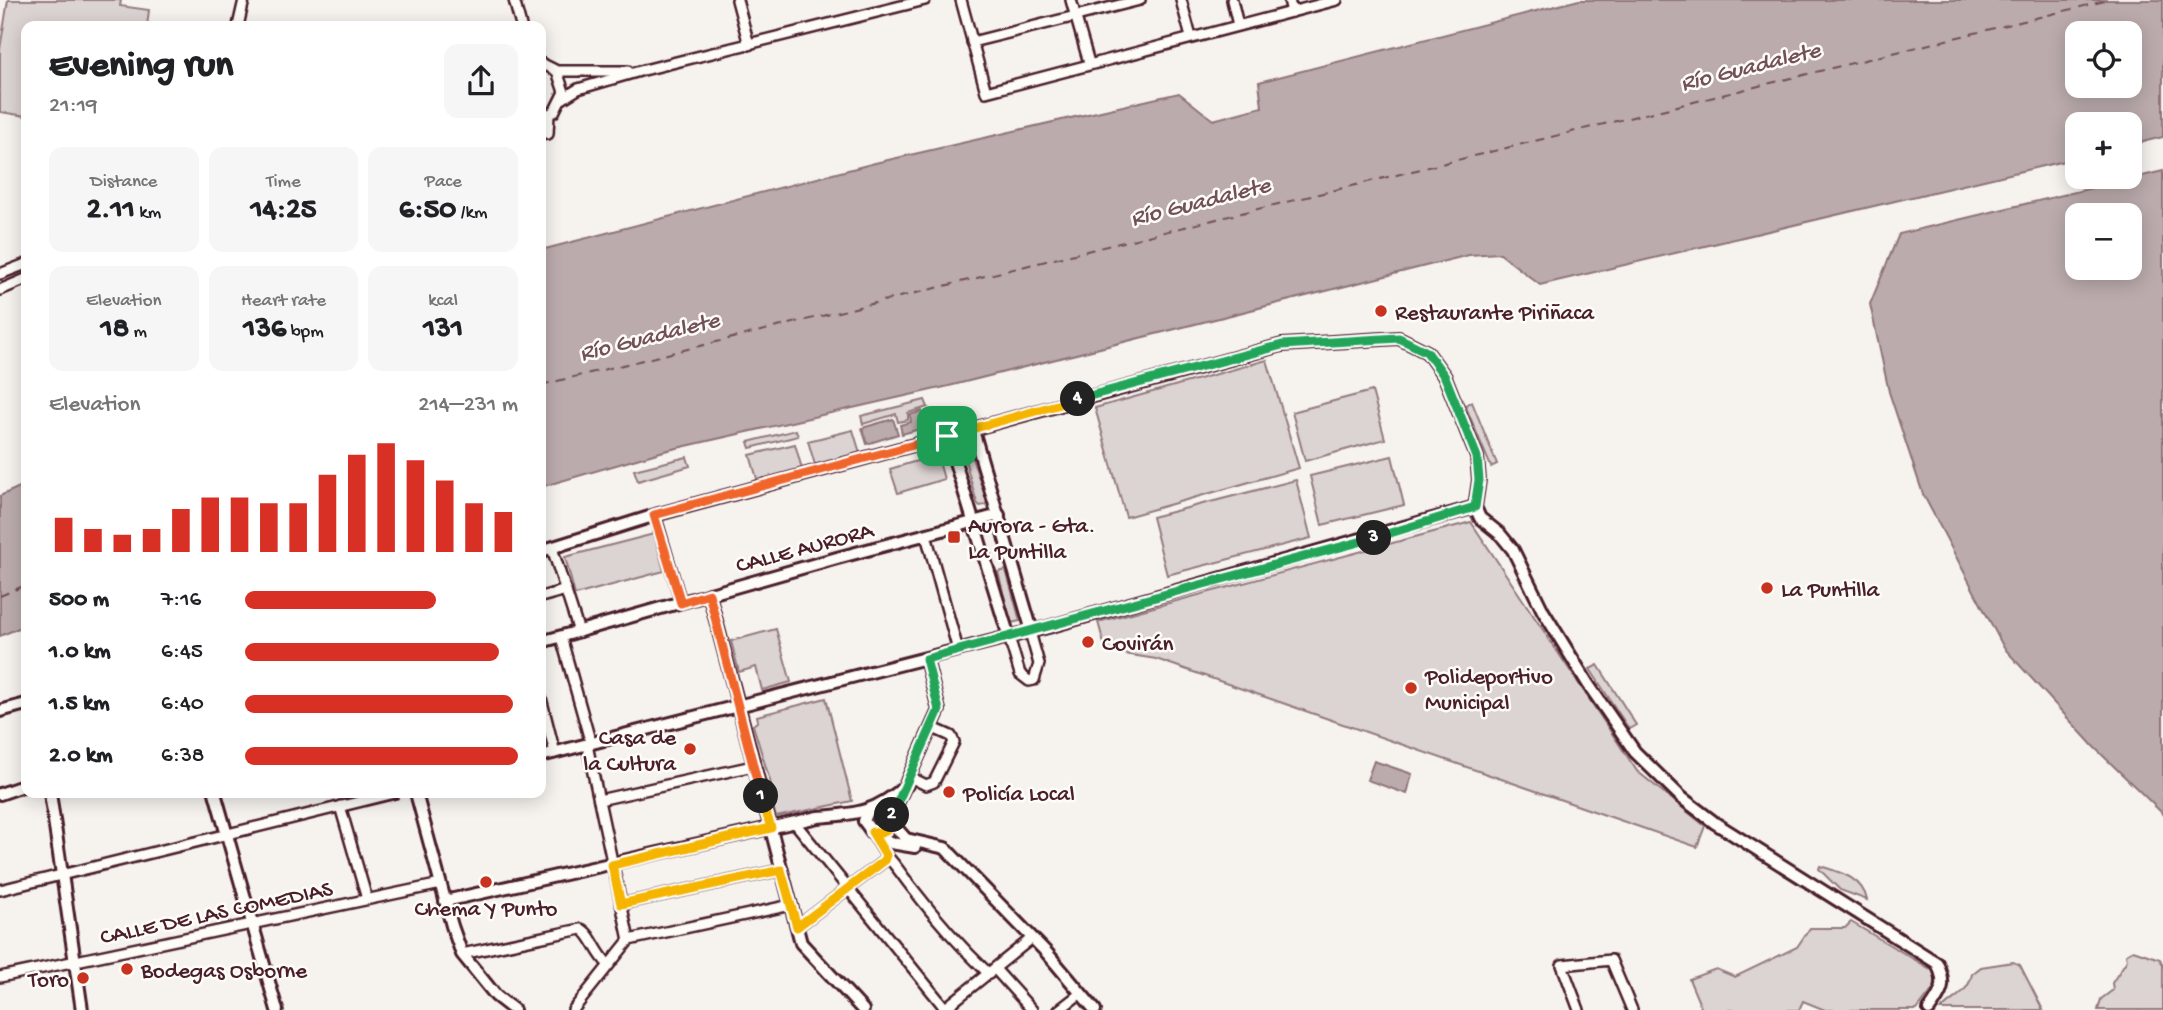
<!DOCTYPE html>
<meta charset="utf-8">
<style>
:root{--surface:#fff;--page:#f6f6f6;--text:#202124;--muted:#757577;--accent:#d93025}
body{margin:0;font-family:"Gochi Hand",sans-serif;background:var(--page);color:var(--text);height:100vh;display:flex;flex-direction:column;font-size:26px;white-space:nowrap}
*{box-sizing:border-box;margin:0}
p{font-size:23px;color:var(--muted)}
.icon{flex:none;width:38px;height:38px;fill:none;stroke:currentColor;stroke-width:2;stroke-linecap:round;stroke-linejoin:round}
.map{position:relative;flex:1;overflow:hidden}
.panel{position:absolute;left:21px;top:21px;width:525px;height:777px;display:flex;flex-direction:column;background:var(--surface);border-radius:14px;box-shadow:0 4px 18px #0003}
.panel>*{flex:none}
.buttons{position:absolute;left:2065px;top:21px;display:grid;gap:14px}
.buttons a{display:grid;place-items:center;width:77px;height:77px;border-radius:14px;background:var(--surface);box-shadow:0 4px 18px #0003;font-size:35px}
.pin{position:absolute;display:grid;place-items:center;width:60px;height:60px;color:#fff;margin:-30px;border-radius:14px;box-shadow:0 4px 10px #0006}
.km{position:absolute;width:35px;height:35px;margin:-18px;border-radius:50%;background:#222;color:#fff;font-size:19px;line-height:35px;text-align:center}
.round{display:grid;place-items:center;flex:none;width:74px;height:74px;border-radius:14px;background:var(--page)}
.headline{display:flex;align-items:center;justify-content:space-between;height:119px;padding:0 28px}
h1{font-size:38px;font-weight:800;line-height:52px}
.metrics{display:grid;grid-template-columns:repeat(3,1fr);gap:10px;height:119px;padding:7px 28px}
.metrics div{display:grid;align-content:center;border-radius:14px;background:var(--page);text-align:center}
.metrics b{font-size:30px;font-weight:800}
.metrics small{font-size:19px;font-weight:400}
.metrics p{font-size:19px}
.chart{height:196px;padding:14px 28px}
.chart p{display:flex;justify-content:space-between}
.chart svg{width:100%;height:126px;margin-top:7px;stroke:var(--accent);stroke-width:6}
ul{padding:0 28px;list-style:none;font-size:23px}
li{display:grid;grid-template-columns:112px 84px 1fr;align-items:center;height:52px}
li i{height:18px;border-radius:9px;background:var(--accent)}
.map>svg:first-child{display:block}
</style>
<div class="map">
<svg width="2163" height="1010" viewBox="0 0 2163 1010">
<rect width="100%" height="100%" fill="#f6f3ef"/>
<filter id="ink" filterUnits="userSpaceOnUse"><feTurbulence type="fractalNoise" baseFrequency=".0143" numOctaves="2"/><feDisplacementMap in="SourceGraphic" scale="14" xChannelSelector="R" yChannelSelector="G"/><feConvolveMatrix kernelMatrix="1 2 1 2 8 2 1 2 1" color-interpolation-filters="sRGB"/></filter>
<g filter="url(#ink)">
<g fill="#dcd4d2" stroke="#937a7e" stroke-width="2">
<path d="M8,0H121L120,6L149,10L147,26H26V116L0,112V49Z"/>
<path d="M1267,360L1299,468L1126,517L1095,408Z"/>
<path d="M1372,391L1385,439L1305,461L1292,412Z"/>
<path d="M925,400L928,407L908,413V420L898,422L896,414L863,424L861,416Z"/>
<path d="M1472,402L1497,464L1491,467L1465,405Z"/>
<path d="M796,430L798,436L750,448L748,442Z"/>
<path d="M853,430L860,453L815,465L808,441Z"/>
<path d="M966,441L987,502L985,505L980,506L977,503L962,449L961,443Z"/>
<path d="M795,444L802,469L758,482L750,455Z"/>
<path d="M937,455L944,479L898,493L890,469Z"/>
<path d="M1392,456L1404,505L1322,525L1310,476Z"/>
<path d="M687,457L690,466L638,481L634,470Z"/>
<path d="M1296,480L1311,538L1167,575L1152,517Z"/>
<path d="M1471,522L1637,771L1705,826L1697,847L1156,659L1106,651L1098,622Z"/>
<path d="M654,534L664,571L575,595L565,557Z"/>
<path d="M1006,570L1020,621L1011,623L998,572Z"/>
<path d="M776,629L791,682L762,690L756,667L739,672L731,641Z"/>
<path d="M1598,665L1636,725L1629,729L1590,669Z"/>
<path d="M826,698L852,801L776,817L770,795L774,794L753,725L758,721L757,716Z"/>
<path d="M1820,866C1839,872 1862,877 1867,900L1840,890L1819,869Z"/>
<path d="M1851,922L1932,970L1936,977L1934,988L1917,1010H1825L1803,1001L1799,1010H1702L1689,979L1716,969L1735,977L1797,947L1810,928H1845Z"/>
<path d="M2133,950L2160,959L2163,965V1010H2098L2101,999L2113,990L2112,983L2127,960L2126,954Z"/>
<path d="M2013,962L2020,965L2043,1010H1941C1954,996 1968,994 1972,974L1981,967Z"/>
</g>
<g fill="#bbabac" stroke="#8e7378" stroke-width="2" fill-rule="evenodd">
<path d="M1579,0H2163V137L2130,145V124H2077V158L1540,285L1499,253L1469,255L949,386L664,451L541,487V250L875,163L1179,93L1213,120L1262,107L1259,82ZM2077,33H2130V86H2077Z"/>
<path d="M2163,171V814L2094,747L2004,648L1923,494L1889,392L1870,304L1899,234ZM2077,215H2130V268H2077Z"/>
<path d="M922,411L927,427L902,434L900,425L911,422L910,415Z"/>
<path d="M893,419L898,434L867,444L862,428Z"/>
<path d="M26,484V625L0,636V496Z"/>
<path d="M1374,761L1412,774L1407,794L1367,780Z"/>
</g>
<g fill="none" stroke-linecap="round" stroke-linejoin="round">
<g stroke="#725058" stroke-width="2" stroke-dasharray="9 7" stroke-linecap="butt">
<path d="M541,385L2109,0"/>
<path d="M0,596L26,585"/>
</g>
<g stroke="#4a1f2b" stroke-width="14">
<g id="minor">
<path d="M514,0L521,26"/>
<path d="M737,0L749,45"/>
<path d="M961,0L986,92L1337,0"/>
<path d="M1071,0L1089,63"/>
<path d="M1181,0L1191,37"/>
<path d="M1232,0L1238,25"/>
<path d="M1289,0L1292,12"/>
<path d="M238,26L244,0"/>
<path d="M972,42L1140,0"/>
<path d="M541,63L557,71L564,92L554,112L541,117"/>
<path d="M557,71H628"/>
<path d="M562,99L578,89L640,71L925,0"/>
<path d="M548,134L549,114"/>
<path d="M0,274L26,264"/>
<path d="M0,290L26,279"/>
<path d="M655,515L681,602"/>
<path d="M926,535L958,650"/>
<path d="M552,548L579,632"/>
<path d="M541,597L566,590"/>
<path d="M561,637L591,744"/>
<path d="M1009,637L1020,674L1029,681L1034,680L1039,664L1030,632"/>
<path d="M541,698L555,753"/>
<path d="M587,745L629,940"/>
<path d="M910,777L926,785L934,782L954,742L951,736L933,728"/>
<path d="M599,800L753,766"/>
<path d="M340,806L367,899"/>
<path d="M795,823L945,1008"/>
<path d="M886,855C897,866 903,877 913,889C936,919 962,948 989,974"/>
<path d="M0,890L395,793"/>
<path d="M621,904L781,870"/>
<path d="M797,927L884,861L886,855L872,832"/>
<path d="M629,940L791,905"/>
<path d="M462,954L581,929C591,933 596,953 608,964"/>
<path d="M995,969L1032,1010"/>
<path d="M0,977L441,884"/>
<path d="M573,1010L629,940"/>
<path d="M943,1010L1032,938"/>
<path d="M1059,1010L1081,993"/>
<path d="M1579,1010L1562,965L1611,960L1632,1010"/>
</g>
</g>
<g stroke="#4a1f2b" stroke-width="16">
<g id="tertiary">
<path d="M972,427L1032,631"/>
<path d="M947,436L1009,637"/>
<path d="M541,551L659,514L1282,345L1399,338L1427,352L1445,377L1477,457L1479,480L1475,507L1480,518L1500,534L1513,550L1543,611L1588,684L1635,752L1682,798L1715,823L1937,963C1947,985 1942,992 1929,1010"/>
<path d="M709,594L801,943L863,1010"/>
<path d="M541,642L837,558L999,515"/>
<path d="M0,711L26,704"/>
<path d="M541,756L1048,627L1475,507"/>
<path d="M50,793L82,1010"/>
<path d="M215,793L277,1010"/>
<path d="M416,793L452,926L462,954L496,996L514,1010"/>
<path d="M0,794L26,785"/>
<path d="M869,809L864,821L872,832L884,831L891,818"/>
<path d="M891,817L939,710L926,659"/>
<path d="M891,822L906,839L945,848L1047,953L1095,1010"/>
<path d="M877,833L891,843L915,847"/>
<path d="M445,901L818,817C859,814 875,812 907,785"/>
</g>
</g>
<use href="#minor" stroke="#fdfcf7" stroke-width="9"/>
<use href="#tertiary" stroke="#fdfcf7" stroke-width="10"/>
</g>
</g>
<g fill="none" stroke-linecap="round" stroke-linejoin="round" filter="url(#ink)">
<g stroke="#fff" stroke-width="14">
<path id="split-1" d="M761,796L709,594L681,603L654,515L947,436"/>
</g>
<g stroke="#fff" stroke-width="14">
<path id="split-2" d="M761,796L771,828L612,865L621,904L781,870L797,927L884,861L886,855L872,832L881,833L887,829L892,815"/>
</g>
<g stroke="#fff" stroke-width="14">
<path id="split-3" d="M892,815L939,710L926,659L1374,538"/>
</g>
<g stroke="#fff" stroke-width="14">
<path id="split-4" d="M1078,399L1282,345L1399,338L1427,352L1445,377L1477,457L1479,480L1475,507L1374,538"/>
</g>
<g stroke="#fff" stroke-width="14">
<path id="split-5" d="M947,436L1078,399"/>
</g>
<use href="#split-1" stroke="#f0652b" stroke-width="9"/>
<use href="#split-2" stroke="#f5b400" stroke-width="9"/>
<use href="#split-3" stroke="#22a559" stroke-width="9"/>
<use href="#split-4" stroke="#22a559" stroke-width="9"/>
<use href="#split-5" stroke="#f5b400" stroke-width="9"/>
</g>
<g fill="#c8321e" stroke="#fdfcf7" stroke-width="2.5">
<circle cx="1381" cy="311" r="7"/>
<rect x="947" y="530" width="14" height="14" rx="3.5"/>
<circle cx="1767" cy="588" r="7"/>
<circle cx="1088" cy="642" r="7"/>
<circle cx="1411" cy="688" r="7"/>
<circle cx="690" cy="749" r="7"/>
<circle cx="949" cy="792" r="7"/>
<circle cx="486" cy="882" r="7"/>
<circle cx="127" cy="969" r="7"/>
<circle cx="83" cy="978" r="7"/>
</g>
<g text-anchor="middle" stroke-width="5" stroke-linejoin="round" paint-order="stroke">
<g font-size="23" fill="#4a1f2b" stroke="#fdfcf7" text-anchor="start">
<text x="1395" y="319">Restaurante Piriñaca</text>
<text x="968" y="532">Aurora - Gta.<tspan x="968" dy="26">La Puntilla</tspan></text>
<text x="1781" y="596">La Puntilla</text>
<text x="1102" y="650">Covirán</text>
<text x="1425" y="683">Polideportivo<tspan x="1425" dy="26">Municipal</tspan></text>
<text x="676" y="744" text-anchor="end">Casa de<tspan x="676" dy="26">la Cultura</tspan></text>
<text x="963" y="800">Policía Local</text>
<text x="486" y="915" text-anchor="middle">Chema Y Punto</text>
<text x="141" y="977">Bodegas Osborne</text>
<text x="69" y="986" text-anchor="end">Toro</text>
</g>
<g font-size="23" fill="#4a1f2b" stroke="#fdfcf7">
<text transform="translate(804 546) rotate(-15)" y="8">CALLE AURORA</text>
<text transform="translate(216 911) rotate(-12)" y="8">CALLE DE LAS COMEDIAS</text>
</g>
<g font-size="24" font-style="italic" fill="#725058" stroke="#fdfcf7">
<text transform="translate(1750 65) rotate(-14)" y="8">Río Guadalete</text>
<text transform="translate(1200 200) rotate(-14)" y="8">Río Guadalete</text>
<text transform="translate(649 335) rotate(-14)" y="8">Río Guadalete</text>
</g>
</g>
</svg>
<div class="buttons">
<a><svg class="icon" aria-label="locate" viewBox="0 0 24 24"><circle cx="12" cy="12" r="6"/><path d="M12 2v4M12 18v4M2 12h4M18 12h4"/></svg></a>
<a>+</a>
<a>−</a>
</div>
<div class="pin" style="left:947px;top:436px;background:#1e9e55"><svg class="icon" aria-label="arrive" viewBox="0 0 24 24"><path d="M6 21V4h12l-3 4 3 4H6"/></svg></div>
<b class="km" style="left:761px;top:796px">1</b>
<b class="km" style="left:892px;top:815px">2</b>
<b class="km" style="left:1374px;top:538px">3</b>
<b class="km" style="left:1078px;top:399px">4</b>
<section class="panel">
<div class="headline"><div><h1>Evening run</h1><p>21:19</p></div><a class="round"><svg class="icon" aria-label="share" viewBox="0 0 24 24"><path d="M12 15V3M7 8l5-5 5 5M5 13v7h14v-7"/></svg></a></div>
<div class="metrics">
<div><p>Distance</p><b>2.11<small> km</small></b></div>
<div><p>Time</p><b>14:25</b></div>
<div><p>Pace</p><b>6:50<small> /km</small></b></div>
</div>
<div class="metrics">
<div><p>Elevation</p><b>18<small> m</small></b></div>
<div><p>Heart rate</p><b>136<small> bpm</small></b></div>
<div><p>kcal</p><b>131</b></div>
</div>
<div class="chart"><p><span>Elevation</span>214–231 m</p>
<svg viewBox="0 0 160 44" preserveAspectRatio="none"><path d="M5 44V32M15 44V36M25 44V38M35 44V36M45 44V29M55 44V25M65 44V25M75 44V27M85 44V27M95 44V17M105 44V10M115 44V6M125 44V12M135 44V19M145 44V27M155 44V30"/></svg>
</div>
<ul>
<li><b>500 m</b>7:16<i style="width:70%"></i></li>
<li><b>1.0 km</b>6:45<i style="width:93%"></i></li>
<li><b>1.5 km</b>6:40<i style="width:98%"></i></li>
<li><b>2.0 km</b>6:38<i style="width:100%"></i></li>
</ul>
</section>
</div>
